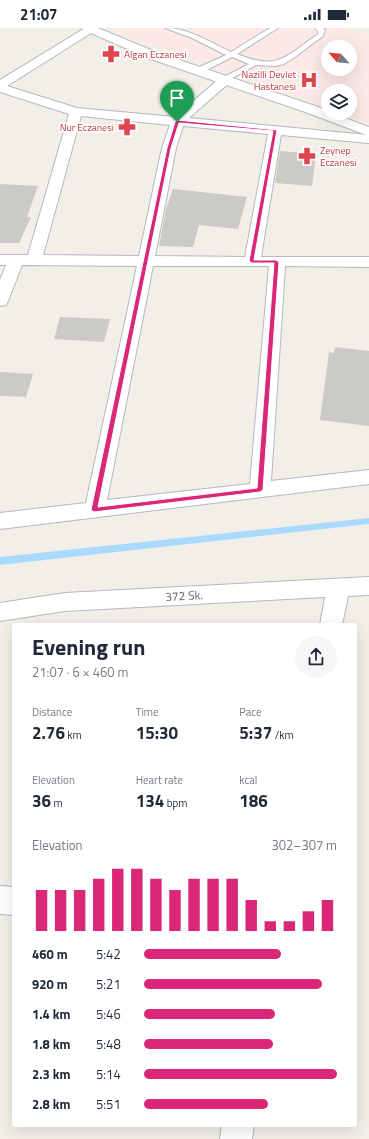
<!DOCTYPE html>
<meta charset="utf-8">
<style>
:root{--surface:#fff;--page:#f6f6f7;--text:#1f2937;--muted:#747a83;--accent:#db2777}
body{margin:0;font-family:"Titillium Web",sans-serif;background:var(--page);color:var(--text);height:100vh;display:flex;flex-direction:column;font-size:15px;white-space:nowrap}
*{box-sizing:border-box;margin:0}
p{font-size:13px;color:var(--muted)}
.icon{flex:none;width:22px;height:22px;fill:none;stroke:currentColor;stroke-width:2;stroke-linecap:round;stroke-linejoin:round}
.map{position:relative;flex:1;overflow:hidden}
.side{position:absolute;left:12px;top:595px;width:345px;height:504px;display:flex;flex-direction:column;background:var(--surface);border-radius:4px;box-shadow:0 4px 16px #0002}
.side>*{flex:none}
.needle{width:26px;rotate:297deg}
.controls{position:absolute;left:321px;top:12px;display:grid;gap:8px}
.controls a{display:grid;place-items:center;width:36px;height:36px;border-radius:50%;background:var(--surface);box-shadow:0 4px 16px #0002;font-size:20px}
.pin{position:absolute;display:grid;place-items:center;width:34px;height:34px;color:#fff;margin:-41px -17px;border-radius:50% 50% 50% 0;rotate:-45deg;box-shadow:0 0 4px #0007}
.pin .icon{rotate:45deg}
.round{display:grid;place-items:center;flex:none;width:42px;height:42px;border-radius:21px;background:var(--page)}
.summary{display:flex;align-items:center;justify-content:space-between;height:68px;padding:0 20px}
h1{font-size:22px;font-weight:700;line-height:30px}
.figures{display:grid;grid-template-columns:repeat(3,1fr);gap:6px;height:68px;padding:4px 20px}
.figures div{display:grid;align-content:center}
.figures b{font-size:17px;font-weight:700}
.figures small{font-size:11px;font-weight:400}
.figures p{font-size:11px}
.chart{height:112px;padding:8px 20px}
.chart p{display:flex;justify-content:space-between}
.chart svg{width:100%;height:72px;margin-top:4px;stroke:var(--accent);stroke-width:6}
ul{padding:0 20px;list-style:none;font-size:13px}
li{display:grid;grid-template-columns:64px 48px 1fr;align-items:center;height:30px}
li i{height:10px;border-radius:5px;background:var(--accent)}
.status{display:flex;justify-content:space-between;align-items:center;height:28px;padding:0 20px;background:var(--surface);direction:ltr}
.status svg{height:11px;fill:currentColor}
.map>svg:first-child{display:block}
</style>
<div class="status"><b>21:07</b><svg viewBox="0 0 49 12"><path d="M0 12V9h3v3zM5 12V6h3v6zM10 12V3h3v9zM15 12V0h3v12zM26 1h20v11H26zM47 4h2v5h-2z"/></svg></div>
<div class="map">
<svg width="369" height="1111" viewBox="0 0 369 1111">
<rect width="100%" height="100%" fill="#f1efe8"/>
<path fill="#fce8e6" fill-rule="evenodd" d="M106,0H340L369,8V95L341,85H350V63H328V80ZM328,19H350V41H328Z"/>
<g fill="none" stroke-linecap="round" stroke-linejoin="round">
<path fill="#aadaff" fill-rule="evenodd" d="M369,490V496L0,537V529Z"/>
</g>
<g fill="#cccac5">
<path d="M280,123L316,126L312,158L275,155Z"/>
<path d="M0,156L38,158L27,189H31L19,215H0Z"/>
<path d="M173,161L247,169L238,201L199,197L193,219L159,218L166,181Z"/>
<path d="M60,289L110,291L104,314L54,311Z"/>
<path d="M335,319L369,323V398L320,392L329,324L334,325Z"/>
<path d="M0,344L33,346L26,369L0,368Z"/>
</g>
<g fill="none" stroke-linecap="round" stroke-linejoin="round">
<g stroke="#b5b8bc" stroke-width="2">
<path id="lane" d="M165,0C188,0 210,14 231,24L270,0H278L237,26C278,43 285,29 318,6V3L315,0H323L325,2L323,8L295,29L284,36L275,38L256,37L225,54L221,52L222,50L249,36L232,29L201,45H195V41L226,27L192,10Z"/>
</g>
<g stroke="#b5b8bc" stroke-width="2">
<g id="street">
<path d="M85,0H94L96,2L7,58L77,80L175,89L221,49H229L231,52L229,55L189,90L369,107V115L281,107L261,229H369V239L285,238L271,453L369,442V456L0,501V485L86,475L137,238L22,237L8,273L6,277L0,278V252L6,237H0V227H28L69,86L0,64V52ZM81,88L170,97L162,120L139,228L43,227ZM183,98L268,106L245,229L155,228L176,120ZM153,238H269L250,456L107,472Z"/>
<path d="M369,549V567L348,568L342,597H320L325,569L65,583L0,593V575L65,565Z"/>
<path d="M0,858L14,859V887L0,886Z"/>
<path d="M222,1097H254L252,1111H220Z"/>
</g>
</g>
<g stroke="#b6babf" stroke-width="2">
<path id="secondary" d="M82,0H98L156,24L318,79L328,83V85H332L369,99V108L308,85L148,30L84,2Z"/>
</g>
<use href="#lane" fill="#fff" fill-rule="evenodd"/>
<use href="#street" fill="#fff" fill-rule="evenodd"/>
<use href="#secondary" fill="#fff" fill-rule="evenodd"/>
</g>
<path fill="#db2777" stroke="#fff" fill-rule="evenodd" d="M177,92L277,102L254,232H276L279,234L263,462L260,464L94,484L91,482L167,120L175,94ZM179,95L273,103L249,233L252,235H274L257,460L98,479L171,120Z"/>
<defs>
<g id="pharmacy-bare" transform="scale(1.38)"><path d="M-2-6h4v4h4v4h-4v4h-4v-4h-4v-4h4Z" fill="#e0444e" stroke="#fff" stroke-width="2.5" paint-order="stroke"/></g>
<g id="hospital-bare" transform="scale(1.38)"><path d="M-5-5h3v3.5h4V-5h3V5h-3V1.5h-4V5h-3Z" fill="#e0444e" stroke="#fff" stroke-width="2.5" paint-order="stroke"/></g>
</defs>
<g fill-rule="evenodd">
<use href="#pharmacy-bare" x="111" y="26"/>
<use href="#hospital-bare" x="309" y="52"/>
<use href="#pharmacy-bare" x="127" y="99"/>
<use href="#pharmacy-bare" x="307" y="128"/>
</g>
<g text-anchor="middle" stroke-width="3" stroke-linejoin="round" paint-order="stroke">
<g font-size="10" fill="#be3a42" stroke="#fff" text-anchor="start">
<text x="124" y="30">Algan Eczanesi</text>
<text x="296" y="50" text-anchor="end">Nazilli Devlet<tspan x="296" dy="12">Hastanesi</tspan></text>
<text x="114" y="103" text-anchor="end">Nur Eczanesi</text>
<text x="320" y="126">Zeynep<tspan x="320" dy="12">Eczanesi</tspan></text>
</g>
<g font-size="12" fill="#5f6368" stroke="#fff">
<text transform="translate(184 568) rotate(-3)" y="4">372 Sk.</text>
</g>
</g>
</svg>
<div class="controls">
<a><svg class="needle" viewBox="-14 -14 28 28"><path d="M0-13l5 13h-10z" fill="#e53935"/><path d="M0 13l5-13h-10z" fill="#747a83"/></svg></a>
<a><svg class="icon" aria-label="layers" viewBox="0 0 24 24"><path d="M12 4l9 5-9 5-9-5zM3 14l9 5 9-5"/></svg></a>
</div>
<div class="pin" style="left:177px;top:94px;background:#1e9e55"><svg class="icon" aria-label="arrive" viewBox="0 0 24 24"><path d="M6 21V4h12l-3 4 3 4H6"/></svg></div>
<section class="side">
<div class="summary"><div><h1>Evening run</h1><p>21:07 · 6 × 460 m</p></div><a class="round"><svg class="icon" aria-label="share" viewBox="0 0 24 24"><path d="M12 15V3M7 8l5-5 5 5M5 13v7h14v-7"/></svg></a></div>
<div class="figures">
<div><p>Distance</p><b>2.76<small> km</small></b></div>
<div><p>Time</p><b>15:30</b></div>
<div><p>Pace</p><b>5:37<small> /km</small></b></div>
</div>
<div class="figures">
<div><p>Elevation</p><b>36<small> m</small></b></div>
<div><p>Heart rate</p><b>134<small> bpm</small></b></div>
<div><p>kcal</p><b>186</b></div>
</div>
<div class="chart"><p><span>Elevation</span>302–307 m</p>
<svg viewBox="0 0 160 44" preserveAspectRatio="none"><path d="M5 44V19M15 44V19M25 44V19M35 44V12M45 44V6M55 44V6M65 44V12M75 44V19M85 44V12M95 44V12M105 44V12M115 44V25M125 44V38M135 44V38M145 44V32M155 44V25"/></svg>
</div>
<ul>
<li><b>460 m</b>5:42<i style="width:71%"></i></li>
<li><b>920 m</b>5:21<i style="width:92%"></i></li>
<li><b>1.4 km</b>5:46<i style="width:68%"></i></li>
<li><b>1.8 km</b>5:48<i style="width:67%"></i></li>
<li><b>2.3 km</b>5:14<i style="width:100%"></i></li>
<li><b>2.8 km</b>5:51<i style="width:64%"></i></li>
</ul>
</section>
</div>
